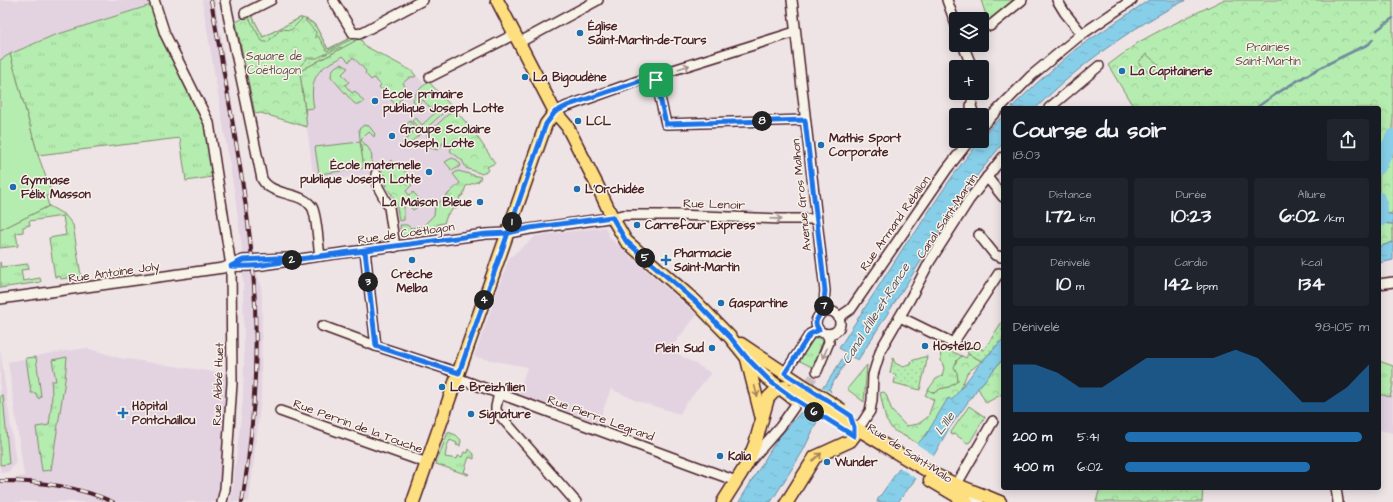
<!DOCTYPE html>
<html lang="fr">
<meta charset="utf-8">
<style>
:root{--surface:#171b24;--page:#20242c;--text:#f1f3f6;--muted:#9ea1a6;--accent:#1f6fb2}
body{margin:0;font-family:"Architects Daughter",sans-serif;background:var(--page);color:var(--text);height:100vh;display:flex;flex-direction:column;font-size:15px;white-space:nowrap}
*{box-sizing:border-box;margin:0}
p{font-size:13px;color:var(--muted)}
.icon{flex:none;width:22px;height:22px;fill:none;stroke:currentColor;stroke-width:2;stroke-linecap:round;stroke-linejoin:round}
.map{position:relative;flex:1;overflow:hidden}
.details{position:absolute;left:1001px;top:106px;width:380px;height:384px;display:flex;flex-direction:column;background:var(--surface);border-radius:4px;box-shadow:0 2px 10px #0003}
.details>*{flex:none}
.tools{position:absolute;left:949px;top:12px;display:grid;gap:8px}
.tools a{display:grid;place-items:center;width:40px;height:40px;border-radius:4px;background:var(--surface);box-shadow:0 2px 10px #0003;font-size:20px}
.pin{position:absolute;display:grid;place-items:center;width:34px;height:34px;color:#fff;margin:-17px;border-radius:8px;box-shadow:0 2px 6px #0006}
.km{position:absolute;width:20px;height:20px;margin:-10px;border-radius:50%;background:#222;color:#fff;font-size:11px;line-height:20px;text-align:center}
.round{display:grid;place-items:center;flex:none;width:42px;height:42px;border-radius:4px;background:var(--page)}
.headline{display:flex;align-items:center;justify-content:space-between;height:68px;padding:0 12px}
h1{font-size:22px;font-weight:700;line-height:30px}
.metrics{display:grid;grid-template-columns:repeat(3,1fr);gap:6px;height:68px;padding:4px 12px}
.metrics div{display:grid;align-content:center;border-radius:4px;background:var(--page);text-align:center}
.metrics b{font-size:20px;font-weight:700}
.metrics small{font-size:11px;font-weight:400}
.metrics p{font-size:11px}
.chart{height:112px;padding:8px 12px}
.chart p{display:flex;justify-content:space-between}
.chart svg{width:100%;height:72px;margin-top:4px;fill:var(--accent);opacity:.7}
ul{padding:0 12px;list-style:none;font-size:13px}
li{display:grid;grid-template-columns:64px 48px 1fr;align-items:center;height:30px}
li i{height:10px;border-radius:5px;background:var(--accent)}
.map>svg:first-child{display:block}
</style>
<div class="map">
<svg width="1393" height="502" viewBox="0 0 1393 502">
<defs>
<pattern id="grass-tufts" width="24" height="20" patternUnits="userSpaceOnUse"><rect width="24" height="20" fill="#b5edb0"/><path d="M3 7l-1-3M5 7V3M7 7l1-3M15 17l-1-3M17 17v-4M19 17l1-3" fill="none" stroke="#9dcb98"/></pattern>
<pattern id="forest-crowns" width="20" height="18" patternUnits="userSpaceOnUse"><rect width="20" height="18" fill="#b5edb0"/><path d="M2 6a3 3 0 1 1 6 0M12 15a3 3 0 1 1 6 0" fill="none" stroke="#9dcb98"/></pattern>
<pattern id="garden-dots" width="8" height="8" patternUnits="userSpaceOnUse"><rect width="8" height="8" fill="#b5edb0"/><path d="M2 2h.1M6 6h.1" fill="none" stroke="#9dcb98" stroke-width="1.8" stroke-linecap="round"/></pattern>
<pattern id="water-ripples" width="26" height="14" patternUnits="userSpaceOnUse"><rect width="26" height="14" fill="#87cfe9"/><path d="M2 4q2-2 4 0t4 0M15 11q2-2 4 0t4 0" fill="none" stroke="#76b1c8"/></pattern>
</defs>
<rect width="100%" height="100%" fill="#eee4e5"/>
<filter id="ink" filterUnits="userSpaceOnUse"><feTurbulence type="fractalNoise" baseFrequency=".025" numOctaves="2"/><feDisplacementMap in="SourceGraphic" scale="8" xChannelSelector="R" yChannelSelector="G"/><feConvolveMatrix kernelMatrix="1 2 1 2 8 2 1 2 1" color-interpolation-filters="sRGB"/></filter>
<g filter="url(#ink)">
<g fill="#e3d3e1">
<path d="M0,0H149L151,5L52,36L10,54L0,60Z"/>
<path d="M202,0H215L247,194L255,256L243,257L235,196Z"/>
<path d="M360,38L365,46L412,71L425,84L429,82L472,129L491,157L470,169L450,213H448L444,223L438,225L439,231L401,236L396,201L385,185V175L372,174L314,182L300,73L302,70Z"/>
<path d="M605,227L610,238L697,315L670,349L711,373L685,405L680,414L637,401L611,389L598,423L518,394L527,367L474,357L509,258L536,236Z"/>
<path d="M256,269L261,285L262,298L261,398L249,502H230L233,486L243,399L244,362L243,274L245,270Z"/>
<path d="M0,348L16,463L8,472L0,473Z"/>
<path d="M87,348L120,358L235,375L222,502H0V481L24,476L8,362L51,353Z"/>
<path d="M1379,361L1393,366V433L1379,430Z"/>
</g>
<g fill="url(#grass-tufts)" stroke="#80866e">
<path d="M981,0H1015L988,21Z"/>
<path d="M151,5L162,38L204,119L212,177L186,181L180,138L38,155L10,54L52,36Z"/>
<path d="M360,38L365,46L412,71L416,76L414,77H410L403,83L406,88L403,96L396,105L391,100L394,97L385,88L382,90L379,87L381,85L374,78L371,80L365,73L366,71L353,57L349,62L343,56C338,60 332,62 327,65C311,75 311,92 314,108L305,109L306,117L299,67L302,69Z"/>
<path d="M342,64L348,68L342,74L349,82L345,85L352,93L355,91L364,102L361,104H355L353,102L331,77C331,70 335,65 342,64Z"/>
<path d="M429,82L451,106L422,132L412,121L415,117L422,125L435,113L423,100L417,105L413,101C415,92 421,87 429,82Z"/>
<path d="M410,121L420,134L408,145L405,146L402,143L413,133L406,125Z"/>
<path d="M364,125L369,126L375,134L374,137L369,132L361,140C369,148 374,153 371,165L363,167L359,129Z"/>
<path d="M452,158L457,160L461,165L459,167L451,171L450,170L451,169L445,162Z"/>
<path d="M458,171L481,177L479,181L466,186L463,195L460,197L456,209L453,208L450,213H448L444,223L438,224L439,231L401,236L400,225H407L411,228L423,226L434,215L435,206L460,183L453,174Z"/>
<path d="M49,206L65,215L73,225L81,276L61,279L60,276L55,277L49,238L66,235L63,216L29,221L30,225L23,227V232L16,233L18,246L0,248V230Z"/>
<path d="M0,262L1,267L28,264L29,269L21,270L23,281L40,278L41,282L0,288Z"/>
<path d="M816,338H821L825,344L814,368L800,361L812,341Z"/>
<path d="M940,348H944L962,356L957,360L958,381L949,387L940,389L935,393L928,390L936,379L942,376L944,368L941,360Z"/>
<path d="M36,357L41,396L39,399L37,397L36,393H31L26,358Z"/>
<path d="M67,357L65,380L51,470L42,471L36,427L49,425C51,410 53,396 51,381H56L52,360Z"/>
<path d="M1379,361L1393,366V385L1390,397L1379,394Z"/>
<path d="M867,365L864,402L847,389Z"/>
<path d="M969,406L985,417L970,442L967,443L955,434L952,435L951,432Z"/>
<path d="M448,432L456,435L461,440L460,446L456,445L457,443L450,440L447,446L445,457L457,459L458,456L462,457L464,452L468,453L469,449L474,454V459L469,457L464,472L469,474L468,475L436,464Z"/>
</g>
<g fill="url(#forest-crowns)" stroke="#80866e">
<path d="M1223,0H1393V210L1391,214L1379,212V108H1134L1108,65L1139,42L1159,31Z"/>
<path d="M251,14L263,37L300,18C305,18 311,21 315,25L328,49L350,38L355,41L302,70L300,73L307,127L261,113L255,114L236,22Z"/>
<path d="M454,109L472,129L495,163L487,167L489,170L482,174L466,168L462,160L450,151L452,147L444,141L438,150L430,148L427,134Z"/>
<path d="M391,160L396,166L398,164L409,176L407,179L412,185L406,191L409,195L413,192L423,203L413,210L410,207V201L407,199L404,208V220L399,221L396,201L385,185V175L379,174Z"/>
<path d="M1379,223L1393,224V242L1379,247Z"/>
<path d="M968,354L982,361L967,373L958,397L919,444L893,430L886,420L880,393L884,392L886,394L892,411L906,426L918,424L928,417L934,400L925,395L928,390L935,393L940,389L949,387L958,381L957,373L954,367L957,360L962,356L966,358Z"/>
<path d="M1003,359V395L1002,394L986,403L978,388Z"/>
<path d="M1100,488H1203L1202,502H1096Z"/>
</g>
<g fill="url(#garden-dots)" stroke="#80866e">
<path d="M251,14L263,37L300,18H302V19L291,30L281,29L268,42H264L261,40L248,16Z"/>
<path d="M306,19L315,25L328,49L350,38L352,39L327,51L318,36L315,38L316,32L306,21Z"/>
<path d="M340,47L342,48L302,70L299,67L308,58H317Z"/>
<path d="M1003,320V339L982,361L968,354L966,341L984,350Z"/>
<path d="M927,356L926,365L920,390L894,383L896,375L890,373L893,358L895,363L903,367L912,364L911,361Z"/>
</g>
<g fill="#b5edb0" stroke="#80866e">
<path d="M10,54L38,155L52,194L46,196L49,206L0,230V60Z"/>
<path d="M1146,54L1159,65L1151,74L1138,63Z"/>
<path d="M360,142L364,168L319,174L315,147Z"/>
<path d="M3,395L9,464L0,465V396Z"/>
</g>
<g fill="url(#water-ripples)" stroke="#6f899d">
<path d="M1149,0H1186C1131,28 1080,64 1036,108H1011L1037,83L1076,49Z"/>
<path d="M1003,116V143L959,198L928,250L858,360L850,356L829,389L831,391L815,420L817,422L803,451L771,502H739L776,441L801,412L804,413L823,386H825L846,353L839,348L909,239L915,233C935,202 955,170 980,141H982C983,132 997,122 1003,116Z"/>
<path d="M1380,211L1393,215V224L1379,223V212Z"/>
<path d="M1393,242V260L1379,263V247Z"/>
<path d="M1003,339V359L978,388L948,430L934,455L898,502H877L878,499L915,446L926,435L948,398L952,400L978,366Z"/>
</g>
<g fill="#eee4e5">
<path d="M820,386L832,393L817,420L819,423L799,411H803Z"/>
<path d="M915,443L935,456L917,479L899,467Z"/>
</g>
<g fill="none" stroke-linecap="round" stroke-linejoin="round">
<g stroke="#6f899d" stroke-width="2.5">
<path d="M1377,30L1393,18"/>
<path d="M1256,108C1291,82 1329,62 1369,44L1373,39"/>
</g>
<g stroke="#87cfe9" stroke-width="14">
<path d="M1379,167L1393,136"/>
<path d="M1379,199L1381,219"/>
</g>
<path stroke="#cdbdc0" stroke-width="9" stroke-dasharray="9 4.5" stroke-linecap="butt" d="M794,407L817,371"/>
<g stroke="#4a1f2b" stroke-width="12">
<g id="minor">
<path d="M154,0L165,34L209,123L231,266L232,383L225,489L222,502"/>
<path d="M225,0L262,179C272,197 301,191 312,207C317,215 318,245 320,256"/>
<path d="M333,0L353,33L359,34L423,0"/>
<path d="M792,0L825,291C824,297 825,304 823,310C821,315 816,316 816,323C817,338 841,337 840,322C839,312 830,309 822,312"/>
<path d="M947,0L956,25"/>
<path d="M1057,0L1065,13L1082,34"/>
<path d="M245,13L271,0"/>
<path d="M990,26L1022,0"/>
<path d="M520,42L598,0"/>
<path d="M963,45L972,67"/>
<path d="M655,76L666,124L805,120"/>
<path d="M430,77L515,34"/>
<path d="M1049,108L1099,66"/>
<path d="M555,112L565,107L638,81L795,32"/>
<path d="M974,115L971,106L974,93"/>
<path d="M982,126L1031,76L1078,37L1132,0"/>
<path d="M376,174L377,185L389,207L395,247"/>
<path d="M987,177L1003,197"/>
<path d="M979,235L995,255L1001,257L1003,256"/>
<path d="M365,251L376,346L459,373"/>
<path d="M231,266C261,268 290,260 320,256L486,234L508,233L530,229L602,219L624,215H676L780,219H816"/>
<path d="M1379,284L1393,282"/>
<path d="M0,299L223,268L243,260L288,258"/>
<path d="M839,317L851,309L947,169L969,141"/>
<path d="M900,317L953,343L999,273"/>
<path d="M322,326L376,346"/>
<path d="M817,371L829,342L828,334"/>
<path d="M785,373L810,334L819,330"/>
<path d="M457,378L736,481"/>
<path d="M499,393L496,407V411L576,502"/>
<path d="M280,411L427,463"/>
<path d="M855,434L870,411L872,400L873,375L881,349L910,299L930,261L969,200L1003,157"/>
<path d="M751,460L780,427L794,407"/>
<path d="M1336,488L1338,502"/>
<path d="M954,489L993,421"/>
<path d="M962,499L979,502"/>
</g>
</g>
<g stroke="#4a1f2b" stroke-width="15">
<g id="major">
<path d="M497,0L555,112L567,126L598,187L612,217L626,241L696,302L730,337L747,358L767,378L793,398"/>
<path d="M741,344L798,382"/>
<path d="M747,359L761,415"/>
<path d="M837,418C869,434 898,455 930,472C952,484 976,492 1000,502"/>
<path d="M930,480L967,502"/>
<path d="M413,502L541,138L546,124L555,112"/>
<path d="M723,502L747,464L755,444L768,398L776,390L784,387"/>
<path d="M787,502L815,457L850,441L854,436"/>
</g>
</g>
<use href="#minor" stroke="#f7f3e8" stroke-width="9"/>
<use href="#major" stroke="#fedf80" stroke-width="12"/>
<g stroke="#4a1f2b" stroke-width="4">
<g id="rail">
<path d="M211,0C226,89 245,179 253,269C259,347 255,425 242,502"/>
<path d="M0,481C39,481 77,486 113,502"/>
</g>
</g>
<use href="#rail" stroke="#f7f3e8" stroke-width="2.5" stroke-dasharray="8" stroke-linecap="butt"/>
<g stroke="#4a1f2b" stroke-width="15" stroke-linecap="butt">
<g id="major-bridge">
<path d="M798,382L842,410"/>
<path d="M793,390L837,418"/>
</g>
</g>
<use href="#major-bridge" stroke="#fedf80" stroke-width="12"/>
</g>
<defs><path id="oneway-shaft" d="M-6 0H5M1.5-3L5.5 0L1.5 3" fill="none" stroke-width="1.6" stroke-linecap="round" stroke-linejoin="round"/></defs>
<g stroke="#a0898a">
<use href="#oneway-shaft" transform="translate(684 67) rotate(-18)"/>
<use href="#oneway-shaft" transform="translate(776 219) rotate(2)"/>
<use href="#oneway-shaft" transform="translate(825 353) rotate(113)"/>
</g>
<g stroke="#a47f56">
<use href="#oneway-shaft" transform="translate(756 391) rotate(75)"/>
<use href="#oneway-shaft" transform="translate(817 457) rotate(-41)"/>
</g>
</g>
<g fill="none" stroke-linecap="round" stroke-linejoin="round" filter="url(#ink)">
<g stroke="#fff" stroke-width="8">
<path id="route" d="M656,80L655,76L569,105L555,112L546,124L541,138L508,233L486,234L320,256C290,260 261,268 231,266L243,260L276,258L299,259L365,251L376,346L459,373L508,233L530,228L612,217L626,241L696,302L730,337L747,358L771,382L793,398L854,436V427L850,415L785,373L810,334L819,330C812,320 819,319 822,310C825,305 824,297 825,291L805,120L666,124L656,80"/>
</g>
<use href="#route" stroke="#1a73e8" stroke-width="5"/>
</g>
<g fill="#1f6fb2" stroke="#f7f3e8" stroke-width="1.5">
<circle cx="580" cy="33" r="4"/>
<circle cx="1122" cy="71" r="4"/>
<circle cx="525" cy="77" r="4"/>
<circle cx="375" cy="101" r="4"/>
<circle cx="578" cy="121" r="4"/>
<circle cx="392" cy="136" r="4"/>
<circle cx="821" cy="145" r="4"/>
<circle cx="429" cy="172" r="4"/>
<circle cx="13" cy="187" r="4"/>
<circle cx="577" cy="189" r="4"/>
<circle cx="480" cy="202" r="4"/>
<circle cx="637" cy="225" r="4"/>
<circle cx="412" cy="260" r="4"/>
<path d="M664 254h4v4h4v4h-4v4h-4v-4h-4v-4h4z"/>
<circle cx="721" cy="303" r="4"/>
<circle cx="925" cy="346" r="4"/>
<circle cx="712" cy="348" r="4"/>
<circle cx="442" cy="387" r="4"/>
<path d="M121 407h4v4h4v4h-4v4h-4v-4h-4v-4h4z"/>
<circle cx="471" cy="414" r="4"/>
<circle cx="720" cy="456" r="4"/>
<circle cx="827" cy="462" r="4"/>
</g>
<g text-anchor="middle" stroke-width="3" stroke-linejoin="round" paint-order="stroke">
<g font-size="12" font-weight="bold" fill="#4a1f2b" stroke="#f7f3e8" text-anchor="start">
<text x="588" y="30">Église<tspan x="588" dy="14">Saint-Martin-de-Tours</tspan></text>
<text x="1130" y="75">La Capitainerie</text>
<text x="533" y="81">La Bigoudène</text>
<text x="383" y="98">École primaire<tspan x="383" dy="14">publique Joseph Lotte</tspan></text>
<text x="586" y="125">LCL</text>
<text x="400" y="133">Groupe Scolaire<tspan x="400" dy="14">Joseph Lotte</tspan></text>
<text x="829" y="142">Mathis Sport<tspan x="829" dy="14">Corporate</tspan></text>
<text x="421" y="169" text-anchor="end">École maternelle<tspan x="421" dy="14">publique Joseph Lotte</tspan></text>
<text x="21" y="184">Gymnase<tspan x="21" dy="14">Félix Masson</tspan></text>
<text x="585" y="193">L'Orchidée</text>
<text x="472" y="206" text-anchor="end">La Maison Bleue</text>
<text x="645" y="229">Carrefour Express</text>
<text x="674" y="257">Pharmacie<tspan x="674" dy="14">Saint-Martin</tspan></text>
<text x="412" y="278" text-anchor="middle">Crèche<tspan x="412" dy="14">Melba</tspan></text>
<text x="729" y="307">Gaspartine</text>
<text x="933" y="350">Hostel20</text>
<text x="704" y="352" text-anchor="end">Plein Sud</text>
<text x="450" y="391">Le Breizh’ilien</text>
<text x="132" y="410">Hôpital<tspan x="132" dy="14">Pontchaillou</tspan></text>
<text x="479" y="418">Signature</text>
<text x="728" y="460">Kalia</text>
<text x="835" y="466">Wunder</text>
</g>
<g font-size="12" fill="#65524c" stroke="#f7f3e8">
<text x="1268" y="51">Prairies<tspan x="1268" dy="14">Saint-Martin</tspan></text>
<text x="274" y="60">Square de<tspan x="274" dy="14">Coëtlogon</tspan></text>
</g>
<g font-size="12" fill="#4a1f2b" stroke="#f7f3e8">
<text transform="translate(801 195) rotate(-96)" y="4">Avenue Gros Malhon</text>
<text transform="translate(714 204) rotate(2)" y="4">Rue Lenoir</text>
<text transform="translate(947 216) rotate(-56)" y="4">Canal Saint-Martin</text>
<text transform="translate(895 223) rotate(-55)" y="4">Rue Armand Rébillon</text>
<text transform="translate(406 233) rotate(-8)" y="4">Rue de Coëtlogon</text>
<text transform="translate(114 272) rotate(-8)" y="4">Rue Antoine Joly</text>
<text transform="translate(218 384) rotate(-88)" y="4">Rue Abbé Huet</text>
<text transform="translate(601 418) rotate(20)" y="4">Rue Pierre Legrand</text>
<text transform="translate(358 426) rotate(20)" y="4">Rue Perrin de la Touche</text>
<text transform="translate(910 453) rotate(33)" y="4">Rue de Saint-Malo</text>
</g>
<g font-size="13" font-style="italic" fill="#5c5464" stroke="#f7f3e8">
<text transform="translate(875 313) rotate(-58)" y="5">Canal d'Ille-et-Rance</text>
<text transform="translate(944 423) rotate(-54)" y="5">L'Ille</text>
</g>
</g>
</svg>
<div class="tools">
<a><svg class="icon" aria-label="layers" viewBox="0 0 24 24"><path d="M12 4l9 5-9 5-9-5zM3 14l9 5 9-5"/></svg></a>
<a>+</a>
<a>−</a>
</div>
<div class="pin" style="left:656px;top:80px;background:#1e9e55"><svg class="icon" aria-label="arrive" viewBox="0 0 24 24"><path d="M6 21V4h12l-3 4 3 4H6"/></svg></div>
<b class="km" style="left:512px;top:222px">1</b>
<b class="km" style="left:292px;top:260px">2</b>
<b class="km" style="left:368px;top:282px">3</b>
<b class="km" style="left:484px;top:300px">4</b>
<b class="km" style="left:645px;top:258px">5</b>
<b class="km" style="left:814px;top:412px">6</b>
<b class="km" style="left:824px;top:306px">7</b>
<b class="km" style="left:762px;top:121px">8</b>
<section class="details">
<div class="headline"><div><h1>Course du soir</h1><p>18:03</p></div><a class="round"><svg class="icon" aria-label="share" viewBox="0 0 24 24"><path d="M12 15V3M7 8l5-5 5 5M5 13v7h14v-7"/></svg></a></div>
<div class="metrics">
<div><p>Distance</p><b>1.72<small> km</small></b></div>
<div><p>Durée</p><b>10:23</b></div>
<div><p>Allure</p><b>6:02<small> /km</small></b></div>
</div>
<div class="metrics">
<div><p>Dénivelé</p><b>10<small> m</small></b></div>
<div><p>Cardio</p><b>142<small> bpm</small></b></div>
<div><p>kcal</p><b>134</b></div>
</div>
<div class="chart"><p><span>Dénivelé</span>98–105 m</p>
<svg viewBox="0 0 160 44" preserveAspectRatio="none"><path d="M0 44V15L10 15L20 20L30 29L40 29L50 20L60 11L70 11L80 11L90 11L100 6L110 11L120 24L130 38L140 38L150 29L160 15V44z"/></svg>
</div>
<ul>
<li><b>200 m</b>5:41<i style="width:97%"></i></li>
<li><b>400 m</b>6:02<i style="width:76%"></i></li>
</ul>
</section>
</div>
